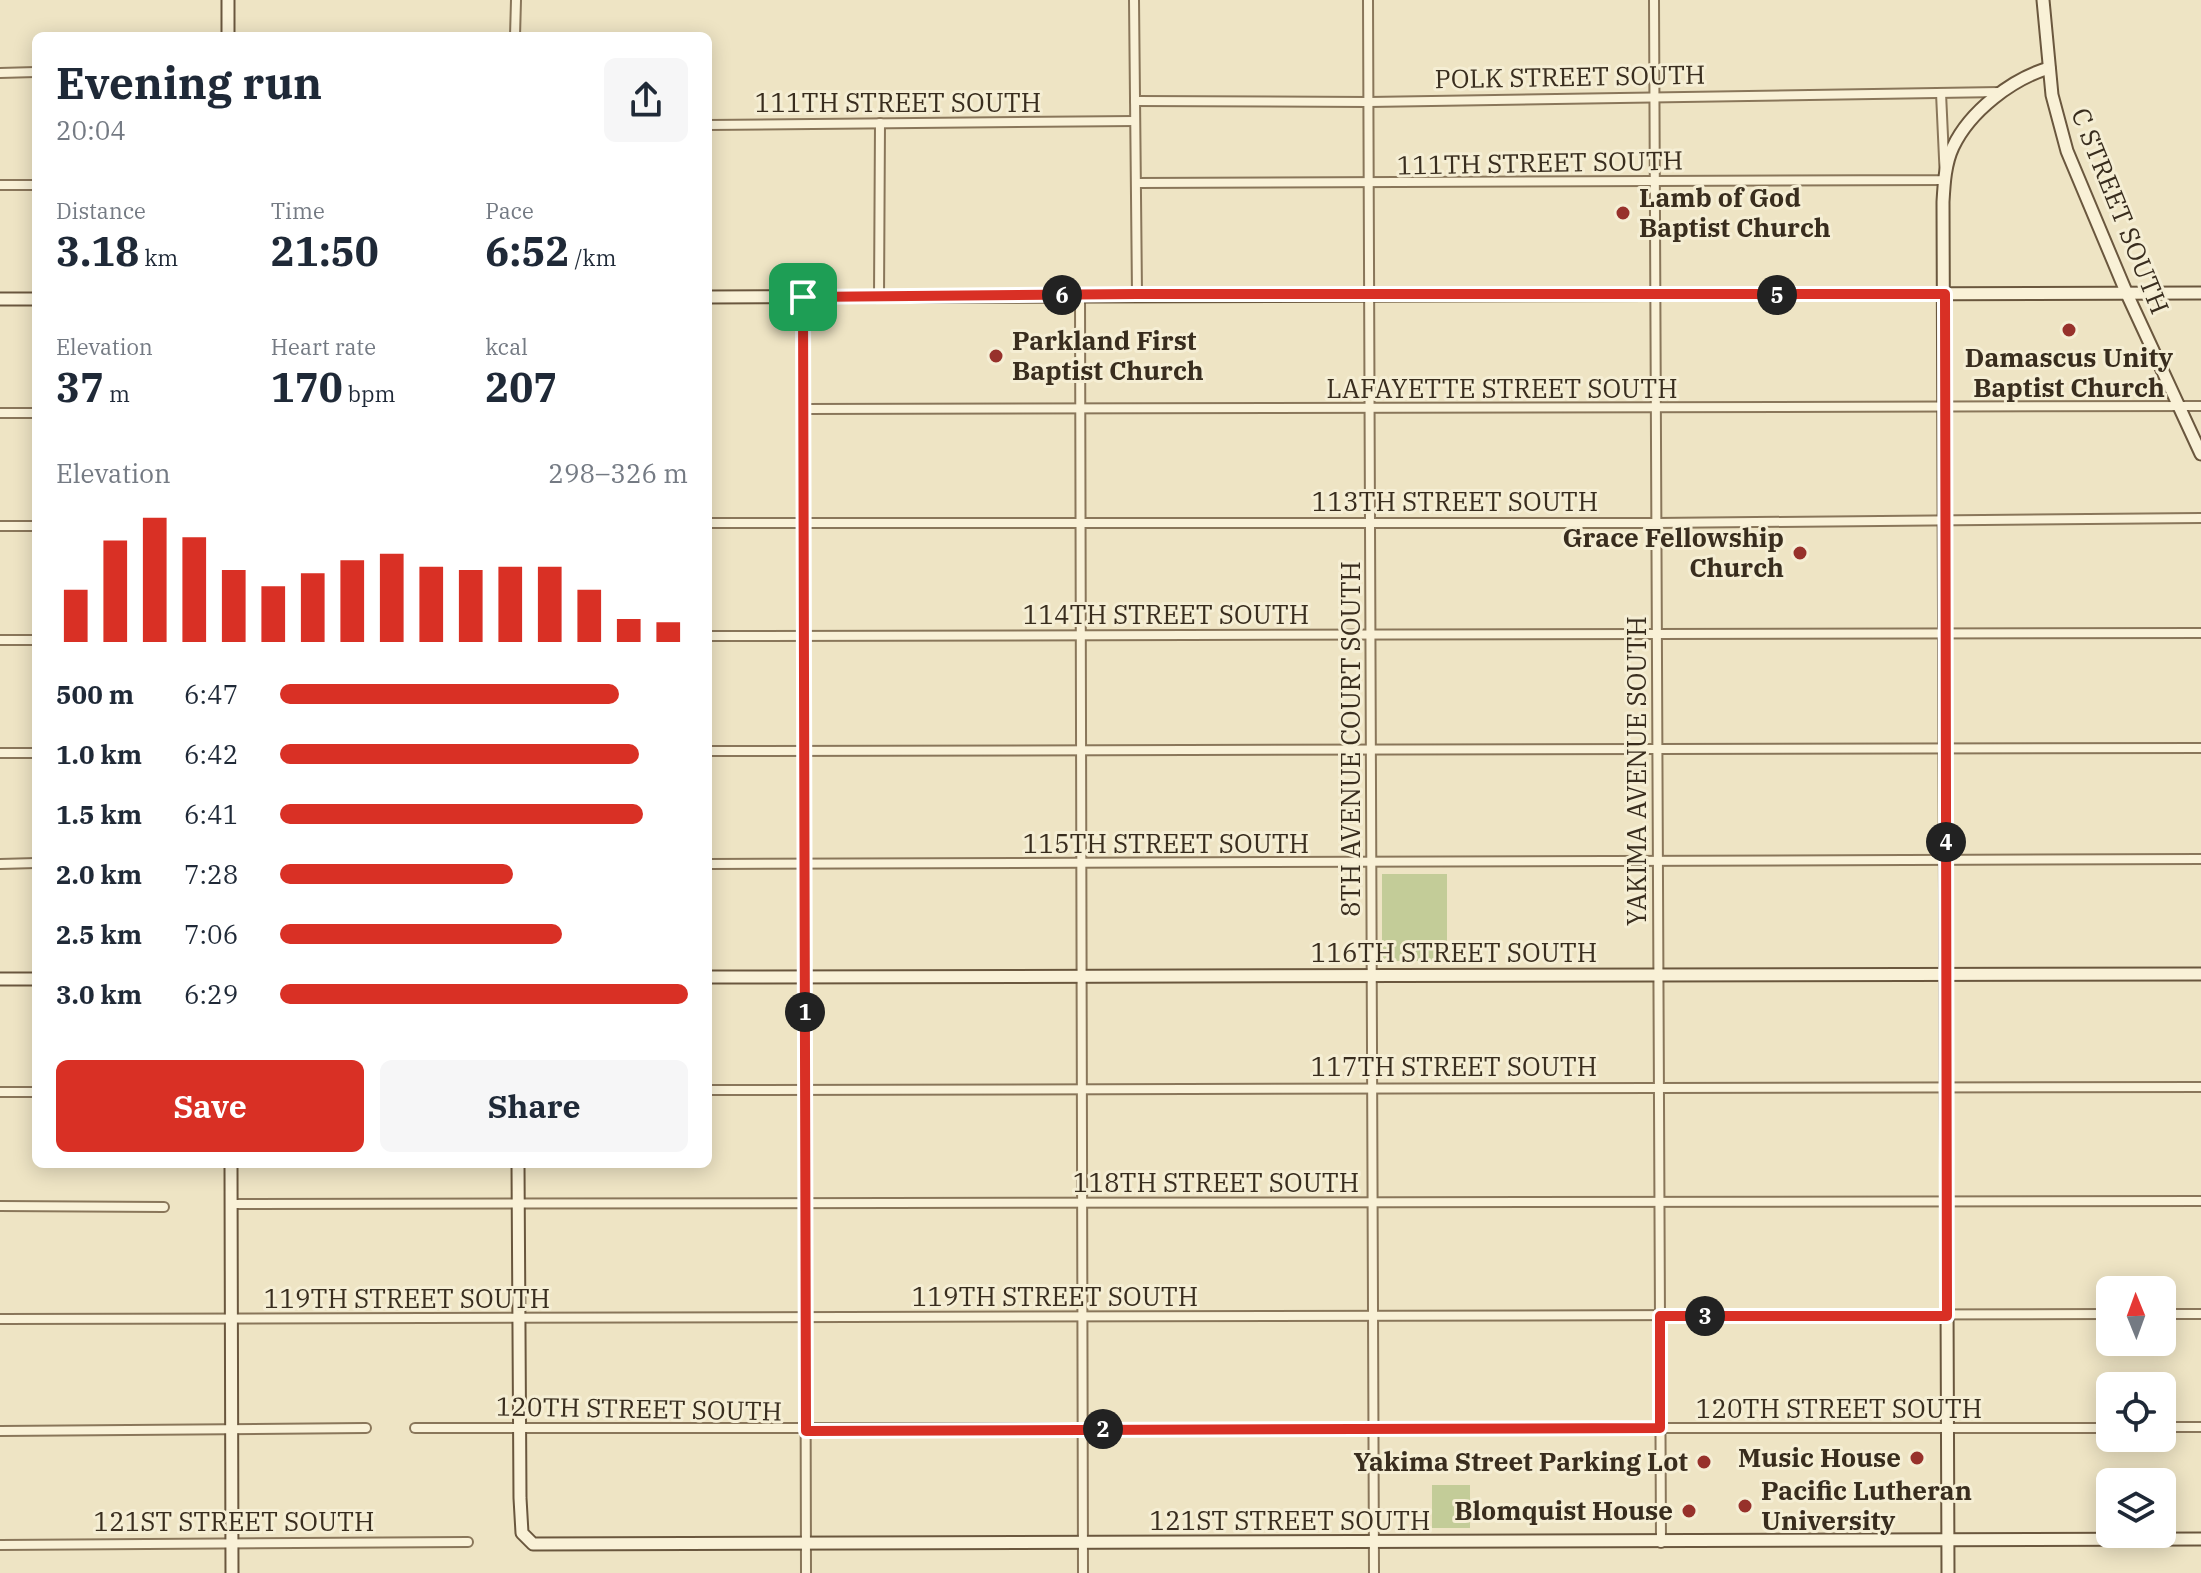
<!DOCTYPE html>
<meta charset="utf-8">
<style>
:root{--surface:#fff;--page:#f6f6f7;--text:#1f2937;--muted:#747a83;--accent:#d93025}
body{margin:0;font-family:"IBM Plex Serif",serif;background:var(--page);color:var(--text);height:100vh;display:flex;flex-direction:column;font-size:30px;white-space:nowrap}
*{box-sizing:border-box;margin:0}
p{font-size:26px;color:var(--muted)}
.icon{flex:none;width:44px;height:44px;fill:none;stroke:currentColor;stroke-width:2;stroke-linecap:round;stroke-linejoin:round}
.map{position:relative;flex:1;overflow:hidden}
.panel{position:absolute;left:32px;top:32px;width:680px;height:1136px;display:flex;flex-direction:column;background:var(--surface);border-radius:12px;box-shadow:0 4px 20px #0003}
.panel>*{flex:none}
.needle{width:52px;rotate:359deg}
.controls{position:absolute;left:2096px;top:1276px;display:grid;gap:16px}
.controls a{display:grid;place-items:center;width:80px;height:80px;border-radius:12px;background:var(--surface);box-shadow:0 4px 20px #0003;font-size:40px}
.pin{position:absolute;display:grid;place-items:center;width:68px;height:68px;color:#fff;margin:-34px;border-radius:16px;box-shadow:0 4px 12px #0006}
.km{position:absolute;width:40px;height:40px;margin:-20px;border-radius:50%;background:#222;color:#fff;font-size:22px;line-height:40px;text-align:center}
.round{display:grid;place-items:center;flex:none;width:84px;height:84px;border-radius:12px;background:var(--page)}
.headline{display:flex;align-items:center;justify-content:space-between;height:136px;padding:0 24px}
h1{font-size:44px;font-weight:700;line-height:60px}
.metrics{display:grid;grid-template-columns:repeat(3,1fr);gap:12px;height:136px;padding:8px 24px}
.metrics div{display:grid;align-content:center}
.metrics b{font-size:40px;font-weight:700}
.metrics small{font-size:22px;font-weight:400}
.metrics p{font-size:22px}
.chart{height:224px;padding:16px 24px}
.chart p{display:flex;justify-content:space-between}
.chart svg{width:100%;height:144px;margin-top:8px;stroke:var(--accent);stroke-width:6}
.action{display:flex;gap:16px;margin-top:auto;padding:16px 24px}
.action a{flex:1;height:92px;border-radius:12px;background:var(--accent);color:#fff;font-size:32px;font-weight:700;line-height:92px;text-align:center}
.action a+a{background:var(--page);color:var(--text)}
ul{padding:0 24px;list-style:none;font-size:26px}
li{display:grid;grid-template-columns:128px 96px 1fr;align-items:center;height:60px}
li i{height:20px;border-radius:10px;background:var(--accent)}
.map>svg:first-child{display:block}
</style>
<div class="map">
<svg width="2201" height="1573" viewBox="0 0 2201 1573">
<rect width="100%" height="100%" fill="#eee4c4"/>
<g fill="#c3cc98">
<rect x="1382" y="874" width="65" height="87"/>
<rect x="1432" y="1485" width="38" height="43"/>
</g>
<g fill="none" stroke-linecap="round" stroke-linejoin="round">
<g stroke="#89765a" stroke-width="12">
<g id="street">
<path d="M1134,0L1137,294"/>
<path d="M1368,0L1374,1573"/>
<path d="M1654,0L1661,1543"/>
<path d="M515,36L516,0"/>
<path d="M0,73L36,72"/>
<path d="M1135,101L1369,102L2000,92"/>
<path d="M708,125L1135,121"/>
<path d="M1136,183L1945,180L1941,93"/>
<path d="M0,185H36"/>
<path d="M1080,295L1083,1573"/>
<path d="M803,297L806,1573"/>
<path d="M879,297L880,123"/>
<path d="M803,409L2201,406"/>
<path d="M0,413H36"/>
<path d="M708,523H1656L2201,518"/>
<path d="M0,526H36"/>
<path d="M708,636L2201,633"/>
<path d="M0,640H36"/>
<path d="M708,751L2201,748"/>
<path d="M0,753H36"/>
<path d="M0,864L36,863"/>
<path d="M708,864L2201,859"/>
<path d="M708,1090L2201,1087"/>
<path d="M0,1092H36"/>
<path d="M231,1204L2201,1201"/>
<path d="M0,1206L164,1207"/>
<path d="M2162,1314H2201"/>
<path d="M0,1319L2110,1314"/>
<path d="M2162,1427H2201"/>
<path d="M415,1428H2110"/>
<path d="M0,1431L366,1428"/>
<path d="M0,1545L468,1542"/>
</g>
</g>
<g stroke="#6a573e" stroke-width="15">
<g id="secondary">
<path d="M228,0V36"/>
<path d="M2043,0L2052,95L2067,151L2127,294L2201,454"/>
<path d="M708,297L2201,293"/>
<path d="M0,299H36"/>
<path d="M708,977L2201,974"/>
<path d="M0,979H36"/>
<path d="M231,1164L232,1573"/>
<path d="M518,1164L520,1498L522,1533L533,1544L2201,1539"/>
<path d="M1948,1573L1943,202C1944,184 1945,164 1953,147C1970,111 2012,79 2049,68"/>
</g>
</g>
<use href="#street" stroke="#f9f1d7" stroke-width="8"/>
<use href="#secondary" stroke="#f9f1d7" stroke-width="11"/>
</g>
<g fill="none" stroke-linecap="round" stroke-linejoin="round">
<g stroke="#fff" stroke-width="16">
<path id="route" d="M1137,294H1945L1947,1316H1660V1428L806,1431L803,297Z"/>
</g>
<use href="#route" stroke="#d93025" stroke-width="10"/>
</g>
<g fill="#97312b" stroke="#f5eed4" stroke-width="3">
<circle cx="1623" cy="213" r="8"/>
<circle cx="2069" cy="330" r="8"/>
<circle cx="996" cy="356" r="8"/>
<circle cx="1800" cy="553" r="8"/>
<circle cx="1917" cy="1458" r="8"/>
<circle cx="1704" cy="1462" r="8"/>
<circle cx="1745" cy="1506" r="8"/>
<circle cx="1689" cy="1511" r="8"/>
</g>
<g text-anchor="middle" stroke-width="6" stroke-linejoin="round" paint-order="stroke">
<g font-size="26" fill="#392d1e" stroke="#f5eed4">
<text transform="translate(1570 77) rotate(-1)" y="9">POLK STREET SOUTH</text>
<text x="898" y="112">111TH STREET SOUTH</text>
<text transform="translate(1540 163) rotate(-1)" y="9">111TH STREET SOUTH</text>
<text transform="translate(2120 211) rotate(68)" y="9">C STREET SOUTH</text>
<text x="1502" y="398">LAFAYETTE STREET SOUTH</text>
<text x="1455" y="511">113TH STREET SOUTH</text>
<text x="1166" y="624">114TH STREET SOUTH</text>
<text transform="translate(1351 739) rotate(-90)" y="9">8TH AVENUE COURT SOUTH</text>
<text transform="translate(1637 771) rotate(-90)" y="9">YAKIMA AVENUE SOUTH</text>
<text x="1166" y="853">115TH STREET SOUTH</text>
<text x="1454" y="962">116TH STREET SOUTH</text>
<text x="1454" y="1076">117TH STREET SOUTH</text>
<text x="1216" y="1192">118TH STREET SOUTH</text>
<text x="1055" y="1306">119TH STREET SOUTH</text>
<text x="407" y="1308">119TH STREET SOUTH</text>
<text transform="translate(639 1409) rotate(1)" y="9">120TH STREET SOUTH</text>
<text x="1839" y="1418">120TH STREET SOUTH</text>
<text x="1290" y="1530">121ST STREET SOUTH</text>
<text x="234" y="1531">121ST STREET SOUTH</text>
</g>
<g font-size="26" font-weight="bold" fill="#392d1e" stroke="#f5eed4" text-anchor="end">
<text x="1639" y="207" text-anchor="start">Lamb of God<tspan x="1639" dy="30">Baptist Church</tspan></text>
<text x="1012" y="350" text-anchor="start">Parkland First<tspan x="1012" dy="30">Baptist Church</tspan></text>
<text x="2069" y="367" text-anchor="middle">Damascus Unity<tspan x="2069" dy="30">Baptist Church</tspan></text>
<text x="1784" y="547">Grace Fellowship<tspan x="1784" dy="30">Church</tspan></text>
<text x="1901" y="1467">Music House</text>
<text x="1688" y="1471">Yakima Street Parking Lot</text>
<text x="1761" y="1500" text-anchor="start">Pacific Lutheran<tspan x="1761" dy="30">University</tspan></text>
<text x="1673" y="1520">Blomquist House</text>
</g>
</g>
</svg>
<div class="controls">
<a><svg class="needle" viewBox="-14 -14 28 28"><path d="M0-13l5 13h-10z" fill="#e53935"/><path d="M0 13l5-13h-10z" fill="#747a83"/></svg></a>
<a><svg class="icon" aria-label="locate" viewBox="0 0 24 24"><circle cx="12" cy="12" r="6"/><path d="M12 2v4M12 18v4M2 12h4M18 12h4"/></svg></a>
<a><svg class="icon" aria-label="layers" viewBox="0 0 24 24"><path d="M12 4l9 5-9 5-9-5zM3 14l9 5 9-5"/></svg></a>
</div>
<div class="pin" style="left:803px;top:297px;background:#1e9e55"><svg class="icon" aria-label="arrive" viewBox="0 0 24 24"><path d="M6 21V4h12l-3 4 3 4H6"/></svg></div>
<b class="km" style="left:805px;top:1012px">1</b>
<b class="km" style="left:1103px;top:1429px">2</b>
<b class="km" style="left:1705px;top:1316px">3</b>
<b class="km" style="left:1946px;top:842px">4</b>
<b class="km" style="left:1777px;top:295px">5</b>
<b class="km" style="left:1062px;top:295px">6</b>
<section class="panel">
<div class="headline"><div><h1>Evening run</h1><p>20:04</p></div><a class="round"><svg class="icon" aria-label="share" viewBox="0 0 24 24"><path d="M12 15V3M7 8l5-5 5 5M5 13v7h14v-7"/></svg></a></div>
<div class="metrics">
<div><p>Distance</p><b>3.18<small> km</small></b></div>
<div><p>Time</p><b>21:50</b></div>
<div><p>Pace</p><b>6:52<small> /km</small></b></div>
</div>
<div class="metrics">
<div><p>Elevation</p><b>37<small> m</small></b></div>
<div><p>Heart rate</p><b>170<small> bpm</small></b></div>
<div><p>kcal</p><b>207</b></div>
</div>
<div class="chart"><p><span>Elevation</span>298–326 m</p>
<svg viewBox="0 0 160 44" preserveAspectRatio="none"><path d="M5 44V28M15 44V13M25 44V6M35 44V12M45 44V22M55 44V27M65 44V23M75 44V19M85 44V17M95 44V21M105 44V22M115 44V21M125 44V21M135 44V28M145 44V37M155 44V38"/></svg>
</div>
<ul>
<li><b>500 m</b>6:47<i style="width:83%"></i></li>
<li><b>1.0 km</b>6:42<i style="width:88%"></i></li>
<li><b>1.5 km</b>6:41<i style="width:89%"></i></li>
<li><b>2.0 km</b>7:28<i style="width:57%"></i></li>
<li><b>2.5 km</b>7:06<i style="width:69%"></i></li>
<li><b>3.0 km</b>6:29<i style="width:100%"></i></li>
</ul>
<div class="action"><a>Save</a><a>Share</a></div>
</section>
</div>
